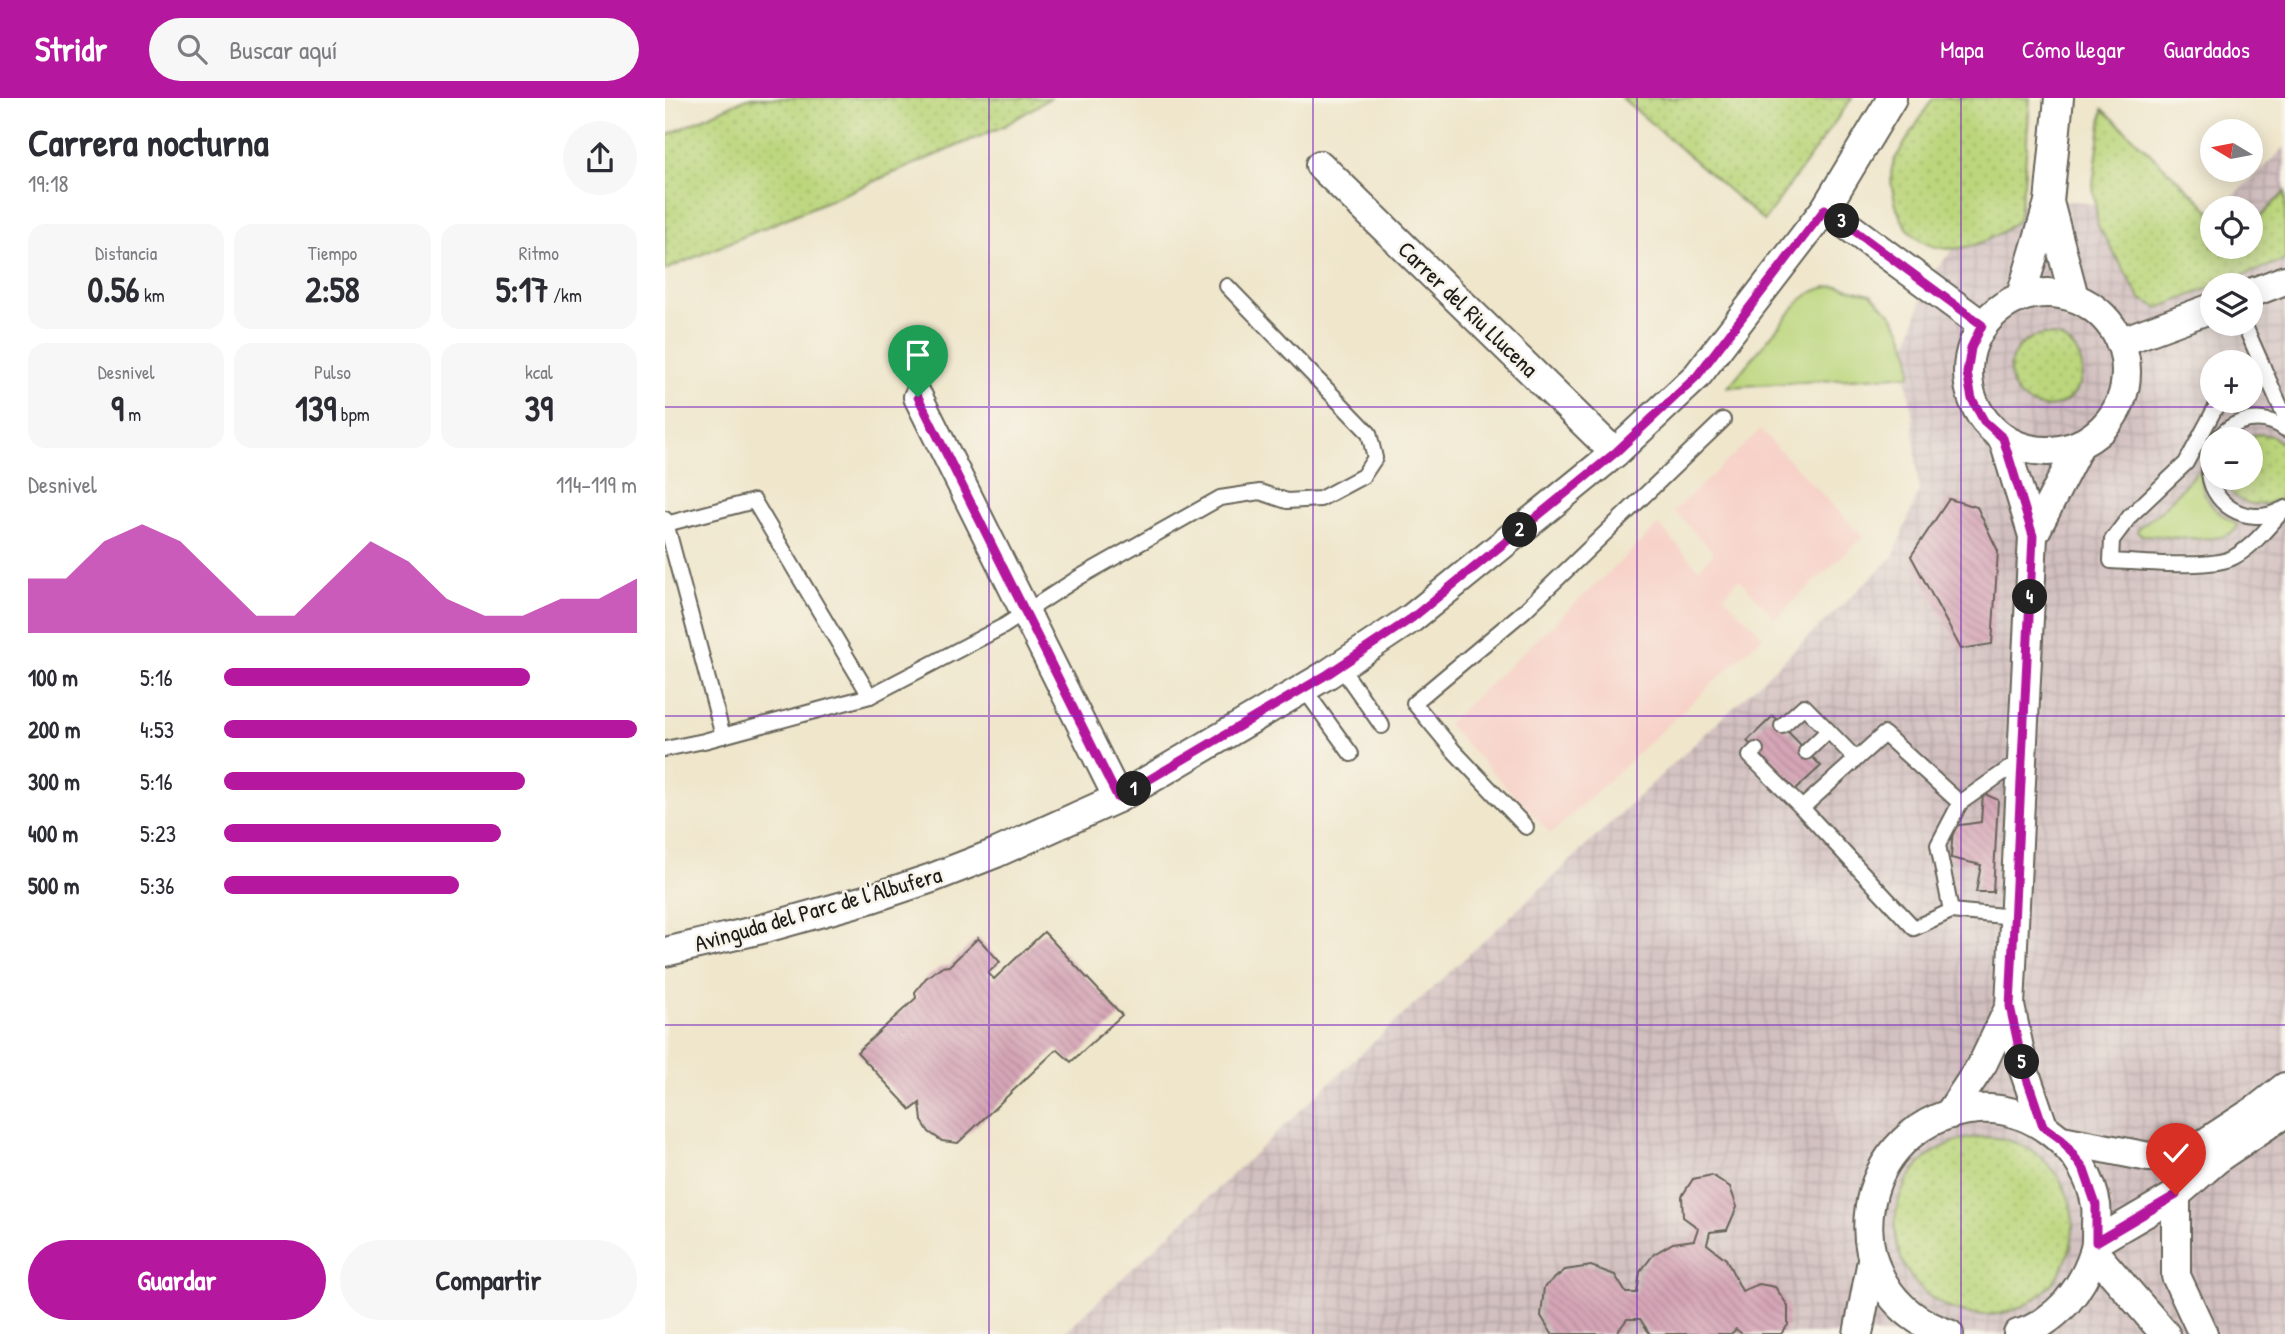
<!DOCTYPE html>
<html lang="es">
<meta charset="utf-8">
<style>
:root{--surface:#fff;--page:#f7f7f7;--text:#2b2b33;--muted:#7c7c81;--accent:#b5179e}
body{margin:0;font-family:"Patrick Hand",sans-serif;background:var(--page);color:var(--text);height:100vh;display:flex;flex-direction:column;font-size:26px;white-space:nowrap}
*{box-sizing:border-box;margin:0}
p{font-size:23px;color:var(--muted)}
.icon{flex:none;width:38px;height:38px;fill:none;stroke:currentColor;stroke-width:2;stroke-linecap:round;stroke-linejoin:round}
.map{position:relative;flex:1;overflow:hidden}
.details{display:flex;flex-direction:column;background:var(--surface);width:665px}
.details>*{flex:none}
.needle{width:46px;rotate:280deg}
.tools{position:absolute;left:1535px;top:21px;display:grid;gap:14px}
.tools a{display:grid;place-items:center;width:63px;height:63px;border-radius:50%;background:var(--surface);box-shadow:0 4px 18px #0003;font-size:35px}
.pin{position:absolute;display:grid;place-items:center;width:60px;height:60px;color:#fff;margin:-72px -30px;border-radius:50% 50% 50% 0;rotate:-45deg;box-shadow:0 0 7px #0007}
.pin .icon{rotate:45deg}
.km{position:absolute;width:35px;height:35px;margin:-18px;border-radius:50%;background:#222;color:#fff;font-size:19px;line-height:35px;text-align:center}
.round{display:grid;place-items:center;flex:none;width:74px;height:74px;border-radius:37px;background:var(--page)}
.overview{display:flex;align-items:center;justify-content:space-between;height:119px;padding:0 28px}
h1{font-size:38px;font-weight:800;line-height:52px}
.stats{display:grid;grid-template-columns:repeat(3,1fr);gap:10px;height:119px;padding:7px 28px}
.stats div{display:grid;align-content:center;border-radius:18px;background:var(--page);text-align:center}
.stats b{font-size:35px;font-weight:800}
.stats small{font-size:19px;font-weight:400}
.stats p{font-size:19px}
.chart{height:196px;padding:14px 28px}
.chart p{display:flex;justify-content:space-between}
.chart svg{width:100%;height:126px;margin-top:7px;fill:var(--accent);opacity:.7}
.cta{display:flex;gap:14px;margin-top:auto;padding:14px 28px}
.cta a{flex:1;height:80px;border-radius:42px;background:var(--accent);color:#fff;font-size:28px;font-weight:800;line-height:80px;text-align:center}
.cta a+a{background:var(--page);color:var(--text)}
ul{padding:0 28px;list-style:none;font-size:23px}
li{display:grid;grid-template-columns:112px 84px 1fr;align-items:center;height:52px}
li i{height:18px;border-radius:9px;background:var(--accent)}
header{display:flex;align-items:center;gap:42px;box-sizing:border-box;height:98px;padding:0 35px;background:var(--accent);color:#fff}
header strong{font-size:33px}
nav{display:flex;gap:38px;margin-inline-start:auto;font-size:24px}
.search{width:490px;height:63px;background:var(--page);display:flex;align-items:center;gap:18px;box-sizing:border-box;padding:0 24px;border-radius:38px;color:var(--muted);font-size:26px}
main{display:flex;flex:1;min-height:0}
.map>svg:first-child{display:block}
</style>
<header>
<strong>Stridr</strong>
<div class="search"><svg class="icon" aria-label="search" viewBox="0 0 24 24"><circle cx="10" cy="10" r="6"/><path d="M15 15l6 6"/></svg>Buscar aquí</div>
<nav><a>Mapa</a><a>Cómo llegar</a><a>Guardados</a></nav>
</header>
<main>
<section class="details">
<div class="overview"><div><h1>Carrera nocturna</h1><p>19:18</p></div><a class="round"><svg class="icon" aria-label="share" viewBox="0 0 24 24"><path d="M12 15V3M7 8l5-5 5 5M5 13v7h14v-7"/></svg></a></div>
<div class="stats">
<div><p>Distancia</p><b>0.56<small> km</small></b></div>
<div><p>Tiempo</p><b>2:58</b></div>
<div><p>Ritmo</p><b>5:17<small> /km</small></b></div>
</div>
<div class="stats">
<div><p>Desnivel</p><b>9<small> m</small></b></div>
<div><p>Pulso</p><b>139<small> bpm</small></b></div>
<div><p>kcal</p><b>39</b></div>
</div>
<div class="chart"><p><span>Desnivel</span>114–119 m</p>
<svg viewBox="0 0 160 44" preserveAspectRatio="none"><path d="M0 44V25L10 25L20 12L30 6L40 12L50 25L60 38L70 38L80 25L90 12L100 19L110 32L120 38L130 38L140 32L150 32L160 25V44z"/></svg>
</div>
<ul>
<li><b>100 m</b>5:16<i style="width:74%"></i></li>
<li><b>200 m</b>4:53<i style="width:100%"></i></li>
<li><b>300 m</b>5:16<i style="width:73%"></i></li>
<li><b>400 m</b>5:23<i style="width:67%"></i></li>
<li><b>500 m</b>5:36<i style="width:57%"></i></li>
</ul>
<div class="cta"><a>Guardar</a><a>Compartir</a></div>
</section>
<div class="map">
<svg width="1620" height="1236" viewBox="0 0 1620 1236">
<defs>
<pattern id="industrial-grid" width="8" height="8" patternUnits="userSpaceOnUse" patternTransform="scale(1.75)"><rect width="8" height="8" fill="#d2bfc0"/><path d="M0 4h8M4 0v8" fill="none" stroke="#b4a4a4"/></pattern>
<pattern id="park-dots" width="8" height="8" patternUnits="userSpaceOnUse" patternTransform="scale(1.75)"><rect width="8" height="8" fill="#bbd67b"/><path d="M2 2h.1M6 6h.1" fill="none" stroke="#a0b76a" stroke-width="1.8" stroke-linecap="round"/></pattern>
<pattern id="building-back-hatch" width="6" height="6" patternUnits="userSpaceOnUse" patternTransform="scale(1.75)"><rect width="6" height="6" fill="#d5a5b6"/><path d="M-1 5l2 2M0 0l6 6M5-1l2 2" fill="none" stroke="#b68d9c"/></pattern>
</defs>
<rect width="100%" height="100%" fill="#f7f3e8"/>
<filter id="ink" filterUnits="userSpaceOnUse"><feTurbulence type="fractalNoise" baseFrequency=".0143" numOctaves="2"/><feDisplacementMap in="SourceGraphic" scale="14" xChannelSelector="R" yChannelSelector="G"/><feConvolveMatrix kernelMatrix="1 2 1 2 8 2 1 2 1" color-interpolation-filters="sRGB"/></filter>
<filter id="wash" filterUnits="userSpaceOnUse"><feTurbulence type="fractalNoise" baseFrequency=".00686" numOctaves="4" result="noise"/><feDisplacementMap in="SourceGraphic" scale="28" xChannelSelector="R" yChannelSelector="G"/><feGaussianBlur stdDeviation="1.57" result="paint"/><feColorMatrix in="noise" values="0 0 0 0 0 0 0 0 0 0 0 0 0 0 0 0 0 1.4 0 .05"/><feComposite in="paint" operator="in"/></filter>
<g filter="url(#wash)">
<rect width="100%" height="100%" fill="#efe6cb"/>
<path fill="#f7d1c8" d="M1095,332L1198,439L1110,520L1074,481L1059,498L1098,538L886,736L782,626L994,427L1034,471L1049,455L1009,413Z"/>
<path fill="url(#industrial-grid)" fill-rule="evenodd" d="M1620,49V1236H398L687,964L885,782L1228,459L1254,393L1247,312L1238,261L1264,178L1306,133L1360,105L1412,103L1479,119L1547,149H1586V110H1555ZM1547,187H1586V226H1547ZM1547,264H1586V303H1547ZM1547,341H1586V380H1547Z"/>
<g fill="#bbd67b" stroke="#6c794c" stroke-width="2">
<path d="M1174,188L1206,196L1226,216L1237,233L1245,255L1246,277L1063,289L1134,204C1147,192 1156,189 1174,188Z"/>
<path d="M1533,372H1536C1535,399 1548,414 1571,425L1572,430C1557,449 1500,437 1477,437L1472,434L1473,430L1496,413Z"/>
</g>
<g fill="url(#park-dots)" stroke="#6c794c" stroke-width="2">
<path d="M82,0H385L339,28L0,172V38Z"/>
<path d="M957,0H1187L1099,123Z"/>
<path d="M1268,0H1365L1359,84L1353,122C1309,160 1244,168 1229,99C1226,86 1224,74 1230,61Z"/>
<path d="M1438,11L1547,114V149H1586V128L1620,94V162L1552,187H1547V189L1494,210L1476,201L1433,128L1428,87Z"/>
<circle cx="1381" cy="273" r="36"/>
<path d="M1595,336L1607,338L1620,348V397C1599,414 1567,409 1560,380H1586V341H1577L1583,338Z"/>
<circle cx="1319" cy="1128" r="89"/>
</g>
<g id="blocks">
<g fill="url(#building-back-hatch)">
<path d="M1284,401L1312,409L1333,453L1327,546L1296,551L1246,458Z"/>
<path d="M1108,618L1156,668L1130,692L1082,643Z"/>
<path d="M1318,695L1333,702L1328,794H1311L1316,767L1286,760L1288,728L1316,724Z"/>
<path d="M379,834L457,917L406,964L392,951L293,1045L277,1043L264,1034L257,1023L255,1005L246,1012L192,954L251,900L250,894L261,880L276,869L284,868L313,840L335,864L323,875L329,881Z"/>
<path d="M1047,1077L1065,1089L1072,1109L1062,1132L1045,1134L1042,1146L1061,1161L1077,1193L1094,1186L1110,1189L1123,1208V1227L1116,1236H1077L1071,1231L1066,1236H985L975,1221H962L951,1236H887L876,1218L879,1189L900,1172L926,1168L950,1177L961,1195H972L975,1174L989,1156L1008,1145L1029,1142L1033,1130L1018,1119L1017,1098L1028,1081Z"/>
</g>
</g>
</g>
<g filter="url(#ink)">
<use href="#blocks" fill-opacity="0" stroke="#666359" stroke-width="2"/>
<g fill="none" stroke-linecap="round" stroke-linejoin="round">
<g stroke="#666359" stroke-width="18">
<g id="service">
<path d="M1579,226L1598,269"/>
<path d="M1586,274L1598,269L1620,319"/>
<path d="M1554,303L1521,365L1465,418L1447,442L1446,463C1474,464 1546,472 1569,459C1589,448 1605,427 1620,410"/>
<path d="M1553,341C1568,320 1599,315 1620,331"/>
<path d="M1547,351C1546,356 1544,362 1544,368C1542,406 1583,430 1616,412"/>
<path d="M0,421L58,638"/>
<path d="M1,426L89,403L205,598"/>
<path d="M675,568L717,628"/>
<path d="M639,591L686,656"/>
<path d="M1117,628L1139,608L1191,661"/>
<path d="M0,651L39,643L205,598L339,528L413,480L555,400L595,394L622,403L655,401L698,378L710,360L704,335L562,188"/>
<path d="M1091,652L1085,658L1137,710"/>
<path d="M1141,654L1163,633"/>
<path d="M861,729L788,652L749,605L859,513L1058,322"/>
<path d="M1286,813L1273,747L1295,705"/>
<path d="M1349,819L1286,813L1249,830L1137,710L1219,636L1295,705L1356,662"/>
</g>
</g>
<g stroke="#666359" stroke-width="32">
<g id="minor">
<path d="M655,67L950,355"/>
<path d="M1384,104L1409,199"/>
<path d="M1160,111L1317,227"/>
<circle cx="1382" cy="274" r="79"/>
<path d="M1586,195L1620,182"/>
<path d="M1356,198L1384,104L1394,0"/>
<path d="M1455,244L1547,210"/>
<path d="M253,299L453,700"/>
<path d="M1338,340L1368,438L1345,908L1358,969L1378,1028"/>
<path d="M1368,438L1415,346"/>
<path d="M0,854L93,832L207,800L267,780L331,755L453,700L663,576L747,520L950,355L1032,278L1160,111L1227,0"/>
<path d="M1284,1016L1318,965L1345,908"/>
<path d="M1397,1042L1484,1059L1534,1049L1592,1011L1620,989"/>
<path d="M1511,1097V1178L1538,1236"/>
<path d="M1431,1144L1511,1097L1556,1058L1620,1015"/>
<path d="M1429,1154L1500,1236"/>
<path d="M1193,1236L1207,1162"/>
<path d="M1284,1236C1160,1196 1186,1019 1314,1011C1370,1008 1422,1053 1431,1107C1432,1114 1431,1121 1431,1128C1431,1137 1432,1146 1429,1155C1423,1174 1414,1190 1401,1205C1389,1218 1370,1232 1353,1236"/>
</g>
</g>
<use href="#service" stroke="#fff" stroke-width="14"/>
<use href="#minor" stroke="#fff" stroke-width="28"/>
</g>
</g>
<g fill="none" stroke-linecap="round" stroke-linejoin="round" filter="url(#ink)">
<g stroke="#fff" stroke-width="14">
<path id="route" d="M253,299L453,700L663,576L747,520L950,355L1032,278L1160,111L1317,227L1306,250L1302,275L1307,301L1319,323L1338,340L1368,438L1345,908L1358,969L1378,1028L1397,1042L1419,1072L1431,1107V1144L1511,1097"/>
</g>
<use href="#route" stroke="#b5179e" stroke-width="9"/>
</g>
<path fill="none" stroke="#7b2cbf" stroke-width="2" stroke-opacity="0.55" d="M324,0V1236M648,0V1236M972,0V1236M1296,0V1236M0,309H1620M0,618H1620M0,927H1620"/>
<g text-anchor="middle" stroke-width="5" stroke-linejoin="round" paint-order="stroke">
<g font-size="23" fill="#1c1c1c" stroke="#f7f3e8">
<text transform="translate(803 211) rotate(44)" y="8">Carrer del Riu Llucena</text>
<text transform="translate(153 811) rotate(-16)" y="8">Avinguda del Parc de l'Albufera</text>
</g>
</g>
</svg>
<div class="tools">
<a><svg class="needle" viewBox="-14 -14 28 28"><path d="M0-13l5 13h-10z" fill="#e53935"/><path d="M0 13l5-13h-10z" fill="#7c7c81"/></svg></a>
<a><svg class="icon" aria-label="locate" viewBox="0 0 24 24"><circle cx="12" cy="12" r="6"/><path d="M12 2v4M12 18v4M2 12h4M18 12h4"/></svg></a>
<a><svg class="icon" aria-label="layers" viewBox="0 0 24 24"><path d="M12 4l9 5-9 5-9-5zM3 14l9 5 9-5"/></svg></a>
<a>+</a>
<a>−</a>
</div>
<div class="pin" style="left:253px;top:299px;background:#1e9e55"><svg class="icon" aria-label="arrive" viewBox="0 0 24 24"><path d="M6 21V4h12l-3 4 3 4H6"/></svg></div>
<div class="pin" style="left:1511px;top:1097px;background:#d93025"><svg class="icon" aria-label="check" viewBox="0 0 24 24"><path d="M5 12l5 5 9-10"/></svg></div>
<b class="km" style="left:469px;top:691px">1</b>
<b class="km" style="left:855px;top:432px">2</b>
<b class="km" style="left:1177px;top:123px">3</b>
<b class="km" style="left:1365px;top:499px">4</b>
<b class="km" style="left:1357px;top:964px">5</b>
</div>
</main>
